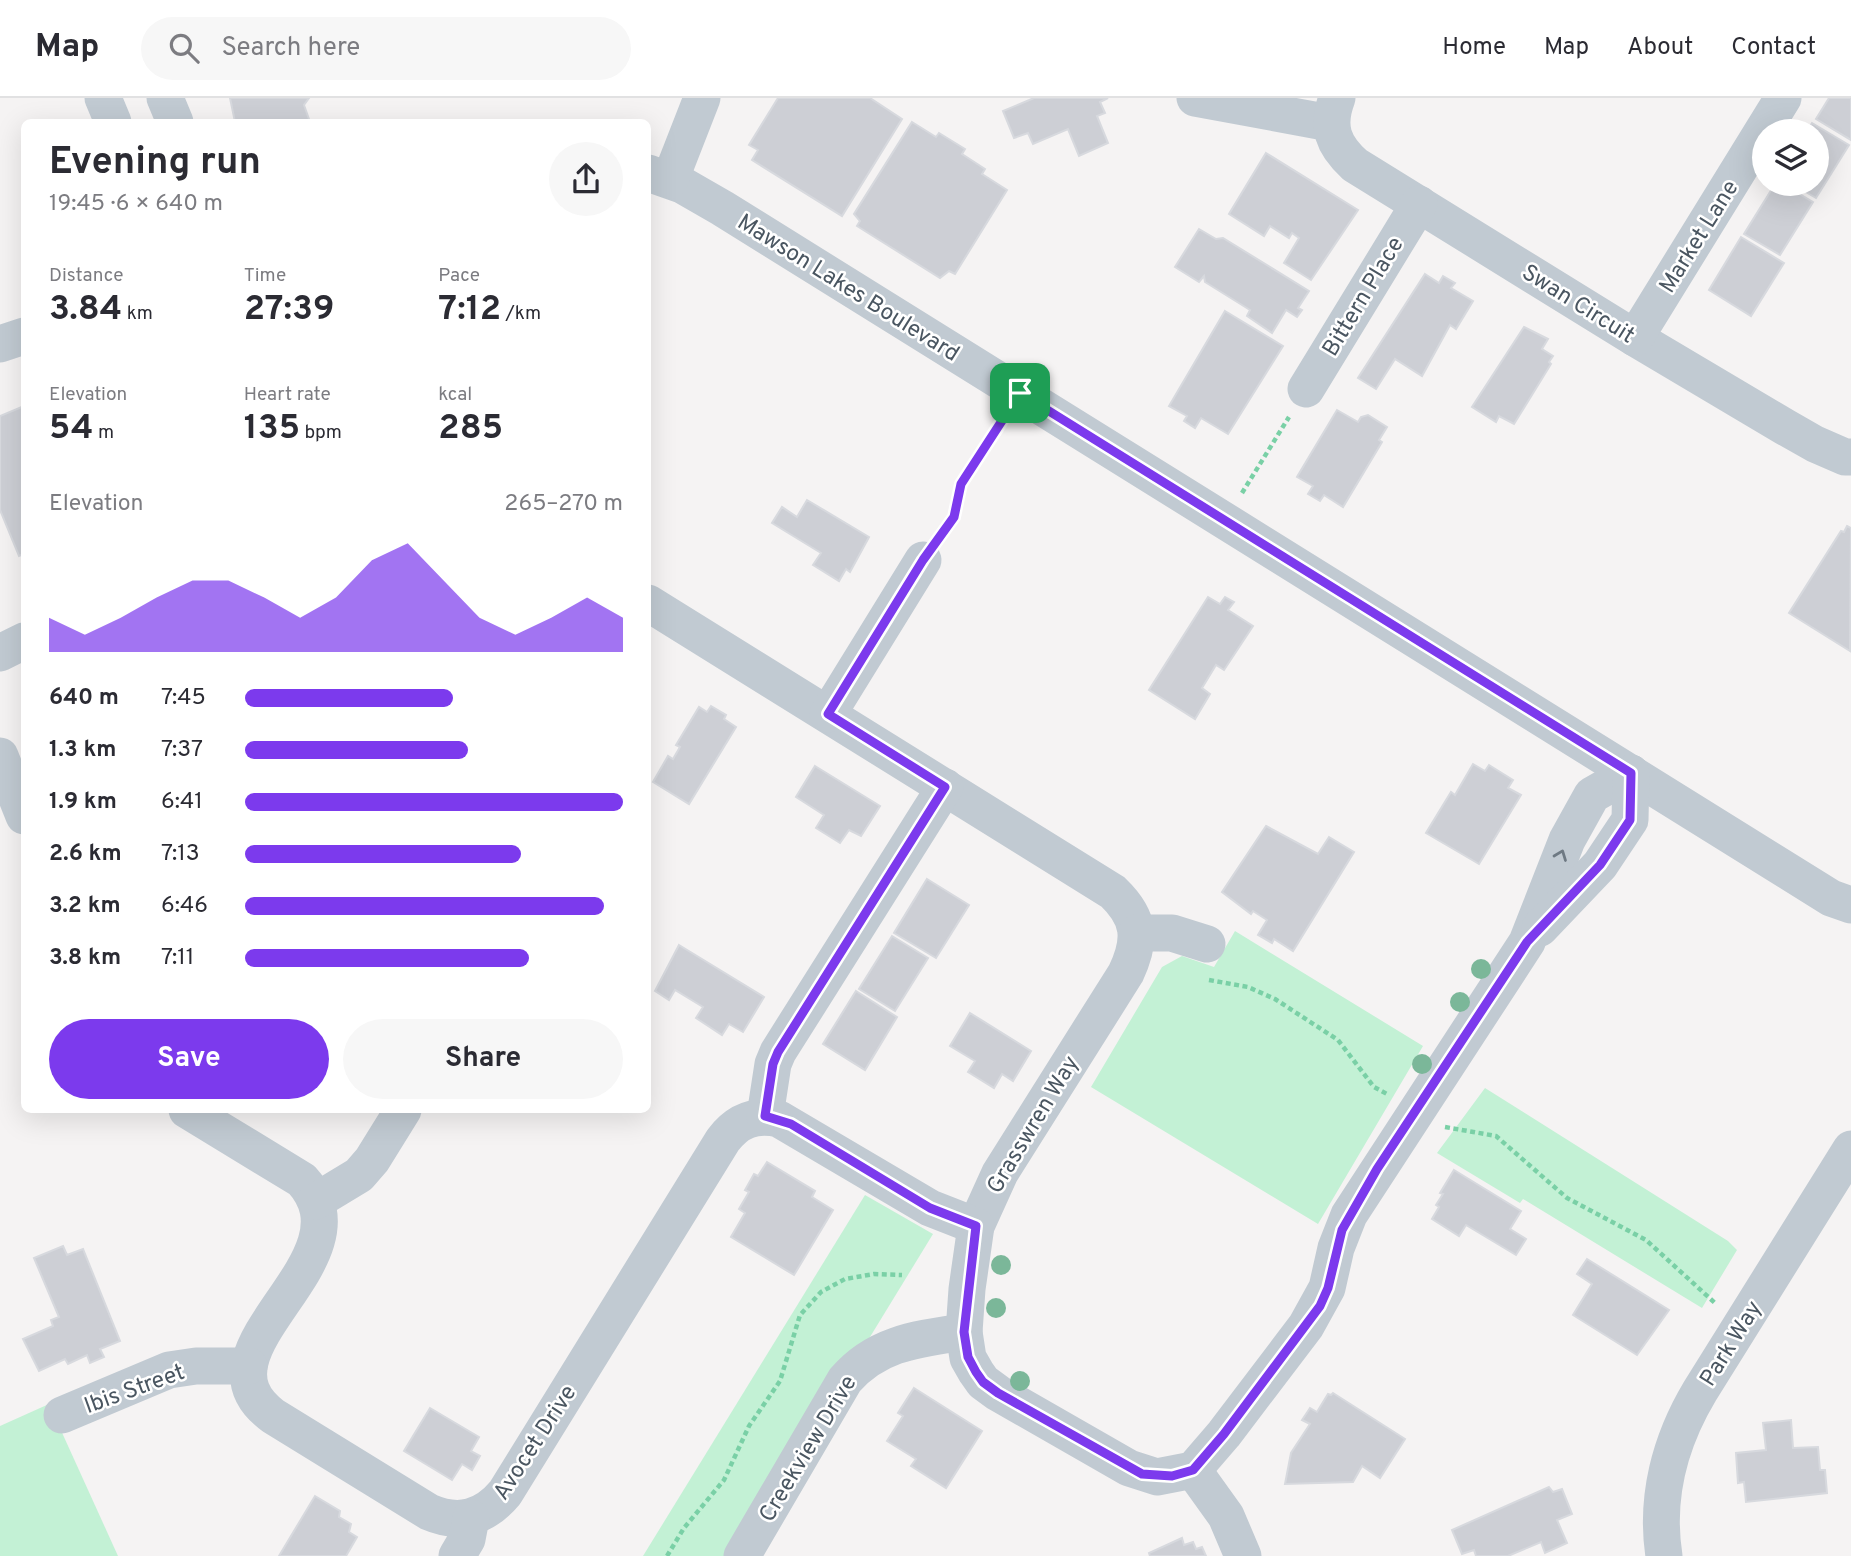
<!DOCTYPE html>
<meta charset="utf-8">
<style>
:root{--surface:#fff;--page:#f7f7f7;--text:#2b2b33;--muted:#7c7c81;--line:#e1e1e2;--accent:#7c3aed}
body{margin:0;font-family:Overpass,sans-serif;background:var(--page);color:var(--text);height:100vh;display:flex;flex-direction:column;font-size:26px;white-space:nowrap}
*{box-sizing:border-box;margin:0}
p{font-size:23px;color:var(--muted)}
.icon{flex:none;width:38px;height:38px;fill:none;stroke:currentColor;stroke-width:2;stroke-linecap:round;stroke-linejoin:round}
.map{position:relative;flex:1;overflow:hidden}
.drawer{position:absolute;left:21px;top:21px;width:630px;height:994px;display:flex;flex-direction:column;background:var(--surface);border-radius:10px;box-shadow:0 7px 28px #0002}
.drawer>*{flex:none}
.buttons{position:absolute;left:1752px;top:21px;display:grid;gap:14px}
.buttons a{display:grid;place-items:center;width:77px;height:77px;border-radius:50%;background:var(--surface);box-shadow:0 7px 28px #0002;font-size:35px}
.pin{position:absolute;display:grid;place-items:center;width:60px;height:60px;color:#fff;margin:-30px;border-radius:14px;box-shadow:0 4px 10px #0006}
.round{display:grid;place-items:center;flex:none;width:74px;height:74px;border-radius:37px;background:var(--page)}
.summary{display:flex;align-items:center;justify-content:space-between;height:119px;padding:0 28px}
h1{font-size:38px;font-weight:700;line-height:52px}
.metrics{display:grid;grid-template-columns:repeat(3,1fr);gap:10px;height:119px;padding:7px 28px}
.metrics div{display:grid;align-content:center}
.metrics b{font-size:35px;font-weight:700}
.metrics small{font-size:19px;font-weight:400}
.metrics p{font-size:19px}
.chart{height:196px;padding:14px 28px}
.chart p{display:flex;justify-content:space-between}
.chart svg{width:100%;height:126px;margin-top:7px;fill:var(--accent);opacity:.7}
.button{display:flex;gap:14px;margin-top:auto;padding:14px 28px}
.button a{flex:1;height:80px;border-radius:42px;background:var(--accent);color:#fff;font-size:28px;font-weight:700;line-height:80px;text-align:center}
.button a+a{background:var(--page);color:var(--text)}
ul{padding:0 28px;list-style:none;font-size:23px}
li{display:grid;grid-template-columns:112px 84px 1fr;align-items:center;height:52px}
li i{height:18px;border-radius:9px;background:var(--accent)}
header{display:flex;align-items:center;gap:42px;box-sizing:border-box;height:98px;padding:0 35px;background:var(--surface);border-bottom:2px solid var(--line)}
header strong{font-size:33px}
nav{display:flex;gap:38px;margin-inline-start:auto;font-size:24px}
.search{width:490px;height:63px;background:var(--page);display:flex;align-items:center;gap:18px;box-sizing:border-box;padding:0 24px;border-radius:38px;color:var(--muted);font-size:26px}
.map>svg:first-child{display:block}
</style>
<header>
<strong>Map</strong>
<div class="search"><svg class="icon" aria-label="search" viewBox="0 0 24 24"><circle cx="10" cy="10" r="6"/><path d="M15 15l6 6"/></svg>Search here</div>
<nav><a>Home</a><a>Map</a><a>About</a><a>Contact</a></nav>
</header>
<div class="map">
<svg width="1851" height="1458" viewBox="0 0 1851 1458">
<rect width="100%" height="100%" fill="#f5f3f3"/>
<g fill="#c3f1d5">
<path d="M1235,833L1423,948L1318,1126L1091,989L1162,869L1182,858L1214,869Z"/>
<path d="M1485,990L1728,1143L1737,1152L1702,1210L1523,1101L1520,1105L1437,1055Z"/>
<path d="M865,1097L933,1136L736,1458H643Z"/>
<path d="M49,1306L118,1458H0V1328Z"/>
</g>
<g fill="#cdcfd5" stroke="#d7d9de" stroke-width="2">
<path d="M230,0H309L304,7L310,24H235Z"/>
<path d="M778,0H870L902,21L842,118L752,62L758,52L749,47Z"/>
<path d="M1034,0H1108L1100,4L1105,15L1097,18L1108,45L1079,58L1068,31L1033,46L1028,35L1014,40L1003,13Z"/>
<path d="M1829,0H1851V42L1816,21Z"/>
<path d="M912,24L936,39L939,35L965,51L962,56L985,71L982,76L1007,92L955,176L949,173L940,180L857,128L860,123L854,116Z"/>
<path d="M1812,25L1849,47L1816,100L1792,86H1816V33H1807Z"/>
<path d="M1266,55L1358,112L1311,182L1284,165L1299,140L1292,135L1289,140L1270,128L1264,138L1229,116Z"/>
<path d="M1775,86H1783L1813,104L1780,157L1744,136Z"/>
<path d="M1199,131L1216,141L1223,140L1309,193L1298,210L1302,212L1297,219L1286,212L1272,235L1247,218L1250,212L1205,184L1204,178L1199,184L1175,169Z"/>
<path d="M1741,139L1784,165L1751,218L1709,192Z"/>
<path d="M1425,176L1439,185L1443,178L1455,185L1451,190L1473,203L1456,231L1450,227L1422,278L1395,261L1376,291L1358,280Z"/>
<path d="M1225,213L1283,248L1228,336L1201,320L1195,330L1184,323L1187,318L1169,308Z"/>
<path d="M1524,229L1548,241L1542,251L1553,258L1549,264L1551,266L1514,326L1499,318L1496,324L1472,309Z"/>
<path d="M24,308V456L19,458L0,412V318Z"/>
<path d="M1337,312L1358,324L1361,319L1368,317L1387,329L1379,342L1382,344L1343,409L1324,397L1320,403L1308,396L1313,388L1297,379Z"/>
<path d="M807,402L869,439L850,474L846,471L839,483L813,467L821,455L772,425L782,409L797,419Z"/>
<path d="M1847,428L1851,430L1850,553L1789,515L1841,433L1844,434Z"/>
<path d="M1208,499L1220,506L1225,499L1234,504L1228,512L1253,528L1224,572L1216,567L1202,590L1210,596L1195,621L1149,592Z"/>
<path d="M711,608L726,617L724,621L736,629L689,706L653,684L668,658L673,661L680,649L676,647L699,609L707,614Z"/>
<path d="M1473,666L1485,673L1489,667L1513,682L1508,690L1521,697L1479,766L1426,735L1451,694L1455,697Z"/>
<path d="M815,668L880,708L861,738L849,732L840,745L816,730L824,717L796,699Z"/>
<path d="M1266,728L1318,756L1329,739L1354,754L1293,853L1274,841L1272,845L1258,837L1267,822L1253,813L1251,816L1222,794Z"/>
<path d="M927,781L969,807L936,860L894,835Z"/>
<path d="M892,838L928,860L895,913L859,891Z"/>
<path d="M679,847L764,899L743,934L729,926L722,937L696,920L703,909L675,892L669,902L655,893Z"/>
<path d="M856,893L897,919L865,972L823,946Z"/>
<path d="M970,915L1031,953L1013,983L1002,976L994,990L968,974L975,963L950,948Z"/>
<path d="M767,1064L815,1093L812,1099L833,1112L794,1177L731,1139L745,1115L739,1111L749,1094L745,1092L754,1076L758,1078Z"/>
<path d="M1454,1072L1521,1113L1510,1131L1526,1141L1516,1157L1466,1127L1459,1138L1432,1121L1439,1109L1436,1107L1443,1096L1440,1095Z"/>
<path d="M63,1148L67,1157L83,1151L120,1243L100,1251L104,1259L90,1265L87,1257L68,1266L65,1261L39,1273L23,1241L53,1228L51,1222L59,1219L34,1160Z"/>
<path d="M1587,1161L1669,1212L1637,1257L1573,1217L1592,1186L1577,1176Z"/>
<path d="M914,1290L982,1333L946,1390L911,1368L916,1361L887,1343L903,1318L898,1315Z"/>
<path d="M1333,1295L1405,1341L1380,1380L1362,1368L1353,1384L1285,1386L1291,1355L1310,1326L1302,1322L1310,1310L1317,1314L1328,1296L1331,1297Z"/>
<path d="M430,1310L479,1339L471,1353L480,1358L472,1372L462,1366L452,1382L404,1353Z"/>
<path d="M1791,1322L1793,1350L1818,1349L1820,1372H1825L1827,1395L1746,1404L1744,1384L1738,1385L1736,1355L1766,1352L1763,1325Z"/>
<path d="M1549,1389L1553,1394L1562,1391L1572,1416L1557,1422L1567,1445L1545,1455L1541,1444L1508,1458H1476L1474,1452L1462,1456L1452,1432Z"/>
<path d="M315,1398L340,1413L339,1419L351,1426L349,1434L357,1439L346,1458H279Z"/>
<path d="M1182,1440L1184,1447L1193,1444L1196,1451L1202,1449L1206,1458H1150L1149,1455Z"/>
</g>
<g fill="none" stroke-linecap="round" stroke-linejoin="round">
<g stroke="#7ad0a6" stroke-width="4.5" stroke-dasharray="5 3.5" stroke-linecap="butt">
<path d="M1242,395L1289,319"/>
<path d="M942,436L954,419L961,386L1001,324"/>
<path d="M1209,882L1248,889L1275,901L1338,942L1374,989L1387,996"/>
<path d="M1445,1029L1496,1038L1567,1100L1646,1142L1716,1206"/>
<path d="M667,1458L684,1430L724,1382L749,1328L780,1283L800,1217L821,1194L845,1181L874,1176L902,1177"/>
</g>
<g stroke="#c1cad2" stroke-width="37">
<path d="M103,0L113,24"/>
<path d="M165,0L175,24"/>
<path d="M1195,0L1330,25"/>
<path d="M1337,0C1326,29 1333,47 1355,67L1635,240L1785,329L1815,346L1845,359H1851"/>
<path d="M648,75L682,87L722,110L1831,800L1851,807"/>
<path d="M670,82L702,0"/>
<path d="M1635,240L1783,0"/>
<path d="M0,246L24,238"/>
<path d="M1306,291L1419,106"/>
<path d="M648,505L1113,794C1140,820 1142,841 1126,875L1000,1075L976,1128L967,1191L964,1234L968,1260L976,1274L983,1284L998,1295L1129,1370L1157,1379L1193,1372L1224,1336L1306,1228L1327,1190L1336,1150L1349,1117L1527,844L1567,742L1592,697L1631,675"/>
<path d="M0,555L24,543"/>
<path d="M828,616L923,462"/>
<path d="M0,658L24,718"/>
<path d="M1540,830L1600,767L1630,722L1631,675"/>
<path d="M1137,835H1172L1207,846"/>
<path d="M187,1012L302,1082C376,1164 183,1251 273,1318L429,1414C459,1427 484,1420 505,1395L723,1042C738,1022 755,1016 779,1021L930,1110L976,1128"/>
<path d="M765,1018L773,966L778,954L945,689"/>
<path d="M316,1103L359,1077L372,1062L403,1012"/>
<path d="M62,1317L169,1272L196,1268H249"/>
<path d="M1193,1372L1226,1418L1243,1458"/>
<path d="M457,1458L467,1441L471,1420"/>
<path d="M742,1458L845,1282C877,1245 917,1241 964,1234"/>
<path d="M1664,1458C1655,1400 1670,1343 1700,1293L1851,1051"/>
</g>
</g>
<g fill="#7bb799">
<circle cx="1481" cy="871" r="10"/>
<circle cx="1460" cy="904" r="10"/>
<circle cx="1422" cy="966" r="10"/>
<circle cx="1001" cy="1167" r="10"/>
<circle cx="996" cy="1210" r="10"/>
<circle cx="1020" cy="1283" r="10"/>
</g>
<defs><path id="oneway-chevron" d="M-2-3.5L2.5 0L-2 3.5" fill="none" stroke-width="1.6" stroke-linecap="round" stroke-linejoin="round" transform="scale(1.75)"/></defs>
<use stroke="#6e7983" href="#oneway-chevron" transform="translate(1561 757) rotate(-69)"/>
<g fill="none" stroke-linecap="round" stroke-linejoin="round">
<g stroke="#fff" stroke-width="14">
<path id="route" d="M1020,295L1631,675L1630,722L1600,767L1527,844L1377,1071L1342,1132L1328,1190L1320,1208L1224,1336L1193,1372L1172,1378L1142,1376L998,1295L983,1284L976,1274L968,1259L964,1234L976,1128L930,1110L791,1026L765,1018L773,966L778,954L945,689L828,616L923,462L954,419L961,386Z"/>
</g>
<use href="#route" stroke="#7c3aed" stroke-width="9"/>
</g>
<g text-anchor="middle" stroke-width="5" stroke-linejoin="round" paint-order="stroke">
<g font-size="23" fill="#4a5661" stroke="#fff">
<text transform="translate(1698 138) rotate(-58)" y="8">Market Lane</text>
<text transform="translate(849 189) rotate(32)" y="8">Mawson Lakes Boulevard</text>
<text transform="translate(1362 198) rotate(-59)" y="8">Bittern Place</text>
<text transform="translate(1579 205) rotate(32)" y="8">Swan Circuit</text>
<text transform="translate(1032 1026) rotate(-59)" y="8">Grasswren Way</text>
<text transform="translate(1730 1245) rotate(-58)" y="8">Park Way</text>
<text transform="translate(134 1290) rotate(-20)" y="8">Ibis Street</text>
<text transform="translate(534 1344) rotate(-57)" y="8">Avocet Drive</text>
<text transform="translate(807 1350) rotate(-59)" y="8">Creekview Drive</text>
</g>
</g>
</svg>
<div class="buttons">
<a><svg class="icon" aria-label="layers" viewBox="0 0 24 24"><path d="M12 4l9 5-9 5-9-5zM3 14l9 5 9-5"/></svg></a>
</div>
<div class="pin" style="left:1020px;top:295px;background:#1e9e55"><svg class="icon" aria-label="arrive" viewBox="0 0 24 24"><path d="M6 21V4h12l-3 4 3 4H6"/></svg></div>
<section class="drawer">
<div class="summary"><div><h1>Evening run</h1><p>19:45 · 6 × 640 m</p></div><a class="round"><svg class="icon" aria-label="share" viewBox="0 0 24 24"><path d="M12 15V3M7 8l5-5 5 5M5 13v7h14v-7"/></svg></a></div>
<div class="metrics">
<div><p>Distance</p><b>3.84<small> km</small></b></div>
<div><p>Time</p><b>27:39</b></div>
<div><p>Pace</p><b>7:12<small> /km</small></b></div>
</div>
<div class="metrics">
<div><p>Elevation</p><b>54<small> m</small></b></div>
<div><p>Heart rate</p><b>135<small> bpm</small></b></div>
<div><p>kcal</p><b>285</b></div>
</div>
<div class="chart"><p><span>Elevation</span>265–270 m</p>
<svg viewBox="0 0 160 44" preserveAspectRatio="none"><path d="M0 44V32L10 38L20 32L30 25L40 19L50 19L60 25L70 32L80 25L90 12L100 6L110 19L120 32L130 38L140 32L150 25L160 32V44z"/></svg>
</div>
<ul>
<li><b>640 m</b>7:45<i style="width:55%"></i></li>
<li><b>1.3 km</b>7:37<i style="width:59%"></i></li>
<li><b>1.9 km</b>6:41<i style="width:100%"></i></li>
<li><b>2.6 km</b>7:13<i style="width:73%"></i></li>
<li><b>3.2 km</b>6:46<i style="width:95%"></i></li>
<li><b>3.8 km</b>7:11<i style="width:75%"></i></li>
</ul>
<div class="button"><a>Save</a><a>Share</a></div>
</section>
</div>
